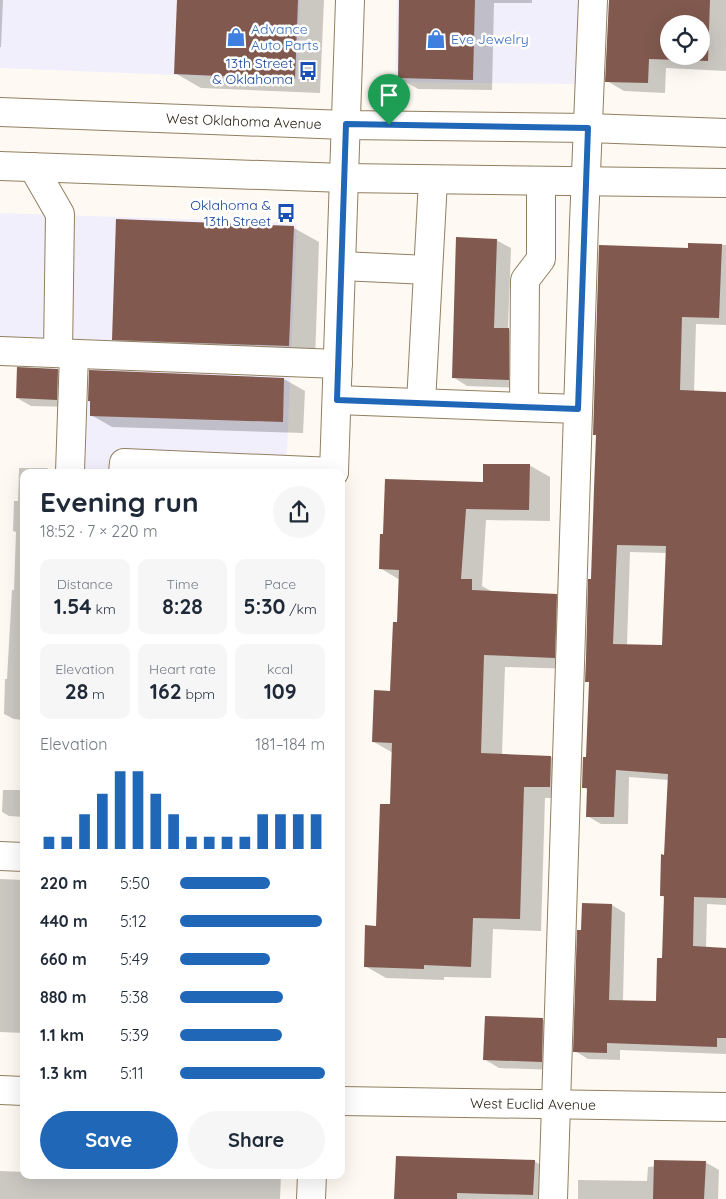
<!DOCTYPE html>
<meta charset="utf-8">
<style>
:root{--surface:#fff;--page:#f6f6f7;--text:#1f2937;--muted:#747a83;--accent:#2067b7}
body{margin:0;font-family:Quicksand,sans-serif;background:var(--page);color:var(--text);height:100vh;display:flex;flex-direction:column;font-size:19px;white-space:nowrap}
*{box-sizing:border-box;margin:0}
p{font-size:16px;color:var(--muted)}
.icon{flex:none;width:28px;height:28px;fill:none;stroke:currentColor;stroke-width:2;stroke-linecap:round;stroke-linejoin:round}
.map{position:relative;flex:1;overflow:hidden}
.sheet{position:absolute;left:20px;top:469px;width:325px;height:710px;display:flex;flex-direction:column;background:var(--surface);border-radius:10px;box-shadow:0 5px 20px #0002}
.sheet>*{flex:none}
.buttons{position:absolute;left:660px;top:15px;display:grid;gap:10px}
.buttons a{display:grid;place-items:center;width:50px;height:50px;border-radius:50%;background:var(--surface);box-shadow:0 5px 20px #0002;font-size:25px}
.pin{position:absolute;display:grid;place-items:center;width:42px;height:42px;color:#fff;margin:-51px -21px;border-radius:50% 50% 50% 0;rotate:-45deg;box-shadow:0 0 5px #0007}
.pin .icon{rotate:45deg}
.round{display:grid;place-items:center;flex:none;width:52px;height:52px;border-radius:26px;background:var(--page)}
.overview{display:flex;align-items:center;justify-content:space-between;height:85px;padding:0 20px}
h1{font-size:28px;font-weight:700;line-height:38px}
.metrics{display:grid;grid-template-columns:repeat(3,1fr);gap:8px;height:85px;padding:5px 20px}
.metrics div{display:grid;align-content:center;border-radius:10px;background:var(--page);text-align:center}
.metrics b{font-size:21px;font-weight:700}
.metrics small{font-size:14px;font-weight:400}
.metrics p{font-size:14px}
.chart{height:140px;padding:10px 20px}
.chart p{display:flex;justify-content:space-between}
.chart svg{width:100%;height:90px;margin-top:5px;stroke:var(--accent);stroke-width:6}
.button{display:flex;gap:10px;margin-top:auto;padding:10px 20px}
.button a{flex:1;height:58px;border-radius:30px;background:var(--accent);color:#fff;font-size:20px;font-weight:700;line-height:58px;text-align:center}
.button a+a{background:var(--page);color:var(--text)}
ul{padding:0 20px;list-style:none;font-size:16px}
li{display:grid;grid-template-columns:80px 60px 1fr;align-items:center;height:38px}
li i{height:12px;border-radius:6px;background:var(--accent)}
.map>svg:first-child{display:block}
</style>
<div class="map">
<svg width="726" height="1199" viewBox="0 0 726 1199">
<rect width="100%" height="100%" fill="#fefaf3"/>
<g fill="#f1effc">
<path d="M0,0H300L297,80L0,68Z"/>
<path d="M397,0H585L581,84L395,82Z"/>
<path d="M0,213L297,223L286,472H85L90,342L0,338Z"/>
</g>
<g fill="#0003" fill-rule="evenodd">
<path d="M0,0H3L1,47H0Z"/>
<path d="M178,0H324L320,93L201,88L175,73Z"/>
<path d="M401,0H532V3H494L492,90L418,89L399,78Z"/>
<path d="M609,0H726V71L666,68L665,93L624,91L607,81ZM669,24H701V56H669Z"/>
<path d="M294,228L319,242L315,361L138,354L113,339Z"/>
<path d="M496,240L511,248L508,329L523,338V388L467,386L453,377Z"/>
<path d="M689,244L726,245V325L696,324L694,392L726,393V905L707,904L706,948L726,949V1054L620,1050V1060L588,1059L575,1051L583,932L612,905L625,913L623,1001L657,1003L664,959L665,898L661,895L666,856L669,780L629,777L628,824H601L587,816L588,790L583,787L587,758L590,683L587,681L592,580ZM630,552L667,553L663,647L627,645Z"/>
<path d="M58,370L72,378L71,407L31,406L17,398Z"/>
<path d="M90,371L284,379L305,391L303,433L112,427L91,415Z"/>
<path d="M529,465L550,477V521L486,520L482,586L493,592L556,595L577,607L575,669L505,667L502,755L551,757L572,769L571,798H545L541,931L493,929L491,978L444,977V980L386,978L365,966L377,927L391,806L393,753L374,742L391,692L398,624L400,580L380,568L484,483Z"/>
<path d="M19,468H47L54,472H24V720L14,719L4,714L5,679H7L12,590H14L16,532L13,531L14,501H18Z"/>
<path d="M3,790H24V817L9,816L2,812Z"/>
<path d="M0,879L24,880V1033L0,1032Z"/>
<path d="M543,1020L557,1028L556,1070L499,1068L484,1059Z"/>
<path d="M534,1161L548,1169L546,1199H396Z"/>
<path d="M705,1162L719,1170L718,1199H578V1180L647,1181L648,1167Z"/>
<path d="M0,1171L24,1172V1175H281L280,1199H0Z"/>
</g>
<g fill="#81594e" fill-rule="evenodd">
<path d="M177,0H298L295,79L174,74Z"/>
<path d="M399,0H475L473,80L398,78Z"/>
<path d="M609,0H710L708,61L649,59L648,83L605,82ZM669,24H701V56H669Z"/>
<path d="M116,219L294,226L289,346L112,340Z"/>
<path d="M456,237L497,239L494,328H509V380L452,378Z"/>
<path d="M688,243L722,244L719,318L682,317L680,390L726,392V898L694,897L693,946L726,948V1038H717V1047L607,1043V1053L573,1052L577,930H581L582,903L612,904L609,1000L656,1001L657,958H662L664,896H660L661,854L664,855L668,774L616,770L614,817H586L587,788H582L583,757H586L589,682H585L586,659L588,579H591L594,489L596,435H593L599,245L688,248ZM617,545L666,546L662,645L613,644Z"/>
<path d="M17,367L58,369L57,400L16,398Z"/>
<path d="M89,370L284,378L283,422L90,416V401H88Z"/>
<path d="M483,464H530L529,510L466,509L461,579H472V590L557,594L555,658L484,655L481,753L551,756L550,787H524L520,919L473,918L471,967L424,965V969L364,967L365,925L376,926L380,804H390L392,743L372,742L374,690L390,691L393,622H397L399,570L379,569L380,534H383L385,479L483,482Z"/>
<path d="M485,1016L543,1018L542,1062L483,1060Z"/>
<path d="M396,1156L535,1160L533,1195L457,1193V1199H394Z"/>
<path d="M654,1160L706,1161L704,1199H653Z"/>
</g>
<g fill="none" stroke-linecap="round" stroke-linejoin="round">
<g stroke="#927f60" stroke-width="30">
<g id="minor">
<path d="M33,167L60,214L58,353"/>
<path d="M341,266L428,270"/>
<path d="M0,351L338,364"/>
<path d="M337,400L578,409"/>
<path d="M421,403L433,180"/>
<path d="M524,407L525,280L541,259V181"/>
<path d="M70,472L74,354"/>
<path d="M123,472L124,463L334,472"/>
<path d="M334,472L350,0"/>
<path d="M0,856L24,857"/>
<path d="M0,1090L24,1091"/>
<path id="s1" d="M341,1101L726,1107"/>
<path d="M311,1199L312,1175"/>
<path d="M553,1199L584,223L593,0"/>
</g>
</g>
<g stroke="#927f60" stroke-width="30">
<g id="major">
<path id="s2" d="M0,112L345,125L588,128L726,133"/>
<path d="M0,166L344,178L726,183"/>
</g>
</g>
<use href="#minor" stroke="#fff" stroke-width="28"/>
<use href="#major" stroke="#fff" stroke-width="28"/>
</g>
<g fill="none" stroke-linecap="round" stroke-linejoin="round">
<g stroke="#fff" stroke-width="10">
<path id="route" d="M346,124L588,128L578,409L337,400Z"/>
</g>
<use href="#route" stroke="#2067b7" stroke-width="6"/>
</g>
<defs>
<g id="shop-bare" transform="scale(1.5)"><path d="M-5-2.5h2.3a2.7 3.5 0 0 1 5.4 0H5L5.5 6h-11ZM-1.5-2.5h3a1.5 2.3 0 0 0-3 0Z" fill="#3f7fe0" stroke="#fff" stroke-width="2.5" paint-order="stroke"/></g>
<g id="bus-bare" transform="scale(1.5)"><path d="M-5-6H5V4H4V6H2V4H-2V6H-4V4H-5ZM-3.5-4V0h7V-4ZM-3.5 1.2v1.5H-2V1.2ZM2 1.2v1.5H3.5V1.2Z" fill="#1a4fb4" stroke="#fff" stroke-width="2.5" paint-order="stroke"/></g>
</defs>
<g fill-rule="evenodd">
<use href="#shop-bare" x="236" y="37"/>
<use href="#shop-bare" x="436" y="39"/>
<use href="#bus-bare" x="308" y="71"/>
<use href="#bus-bare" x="286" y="213"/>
</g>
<g text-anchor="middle" stroke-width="5" stroke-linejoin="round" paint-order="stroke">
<g font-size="14" fill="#366cbe" stroke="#fff" text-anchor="start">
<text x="251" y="34">Advance<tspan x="251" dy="16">Auto Parts</tspan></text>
<text x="451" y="44">Eve Jewelry</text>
</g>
<g font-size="14" fill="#164399" stroke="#fff" text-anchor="end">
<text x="293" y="68">13th Street<tspan x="293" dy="16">&amp; Oklahoma</tspan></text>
<text x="271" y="210">Oklahoma &amp;<tspan x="271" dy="16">13th Street</tspan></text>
</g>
<g font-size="14" fill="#292115" stroke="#fff">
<text dy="5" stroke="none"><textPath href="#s2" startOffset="244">West Oklahoma Avenue</textPath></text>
<text dy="5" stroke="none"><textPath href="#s1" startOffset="192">West Euclid Avenue</textPath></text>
</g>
</g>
</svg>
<div class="buttons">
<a><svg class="icon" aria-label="locate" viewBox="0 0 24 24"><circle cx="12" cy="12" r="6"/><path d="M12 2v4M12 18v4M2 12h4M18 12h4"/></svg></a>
</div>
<div class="pin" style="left:389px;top:125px;background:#1e9e55"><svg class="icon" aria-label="arrive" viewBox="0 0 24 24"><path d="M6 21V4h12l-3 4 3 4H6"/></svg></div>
<section class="sheet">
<div class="overview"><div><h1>Evening run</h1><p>18:52 · 7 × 220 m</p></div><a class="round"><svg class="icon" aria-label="share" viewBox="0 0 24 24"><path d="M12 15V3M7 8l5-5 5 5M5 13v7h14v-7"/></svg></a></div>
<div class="metrics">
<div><p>Distance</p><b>1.54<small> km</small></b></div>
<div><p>Time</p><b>8:28</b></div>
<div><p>Pace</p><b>5:30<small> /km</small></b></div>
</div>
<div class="metrics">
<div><p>Elevation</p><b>28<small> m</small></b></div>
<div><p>Heart rate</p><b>162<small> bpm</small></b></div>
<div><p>kcal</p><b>109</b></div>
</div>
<div class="chart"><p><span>Elevation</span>181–184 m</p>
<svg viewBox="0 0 160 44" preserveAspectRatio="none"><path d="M5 44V38M15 44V38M25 44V27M35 44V17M45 44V6M55 44V6M65 44V17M75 44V27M85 44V38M95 44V38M105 44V38M115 44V38M125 44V27M135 44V27M145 44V27M155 44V27"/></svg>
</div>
<ul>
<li><b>220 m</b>5:50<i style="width:62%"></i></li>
<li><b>440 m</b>5:12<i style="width:98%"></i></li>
<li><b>660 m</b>5:49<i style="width:62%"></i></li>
<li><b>880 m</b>5:38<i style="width:71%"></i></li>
<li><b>1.1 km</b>5:39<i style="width:70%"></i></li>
<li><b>1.3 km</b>5:11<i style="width:100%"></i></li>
</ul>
<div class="button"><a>Save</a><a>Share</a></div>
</section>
</div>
